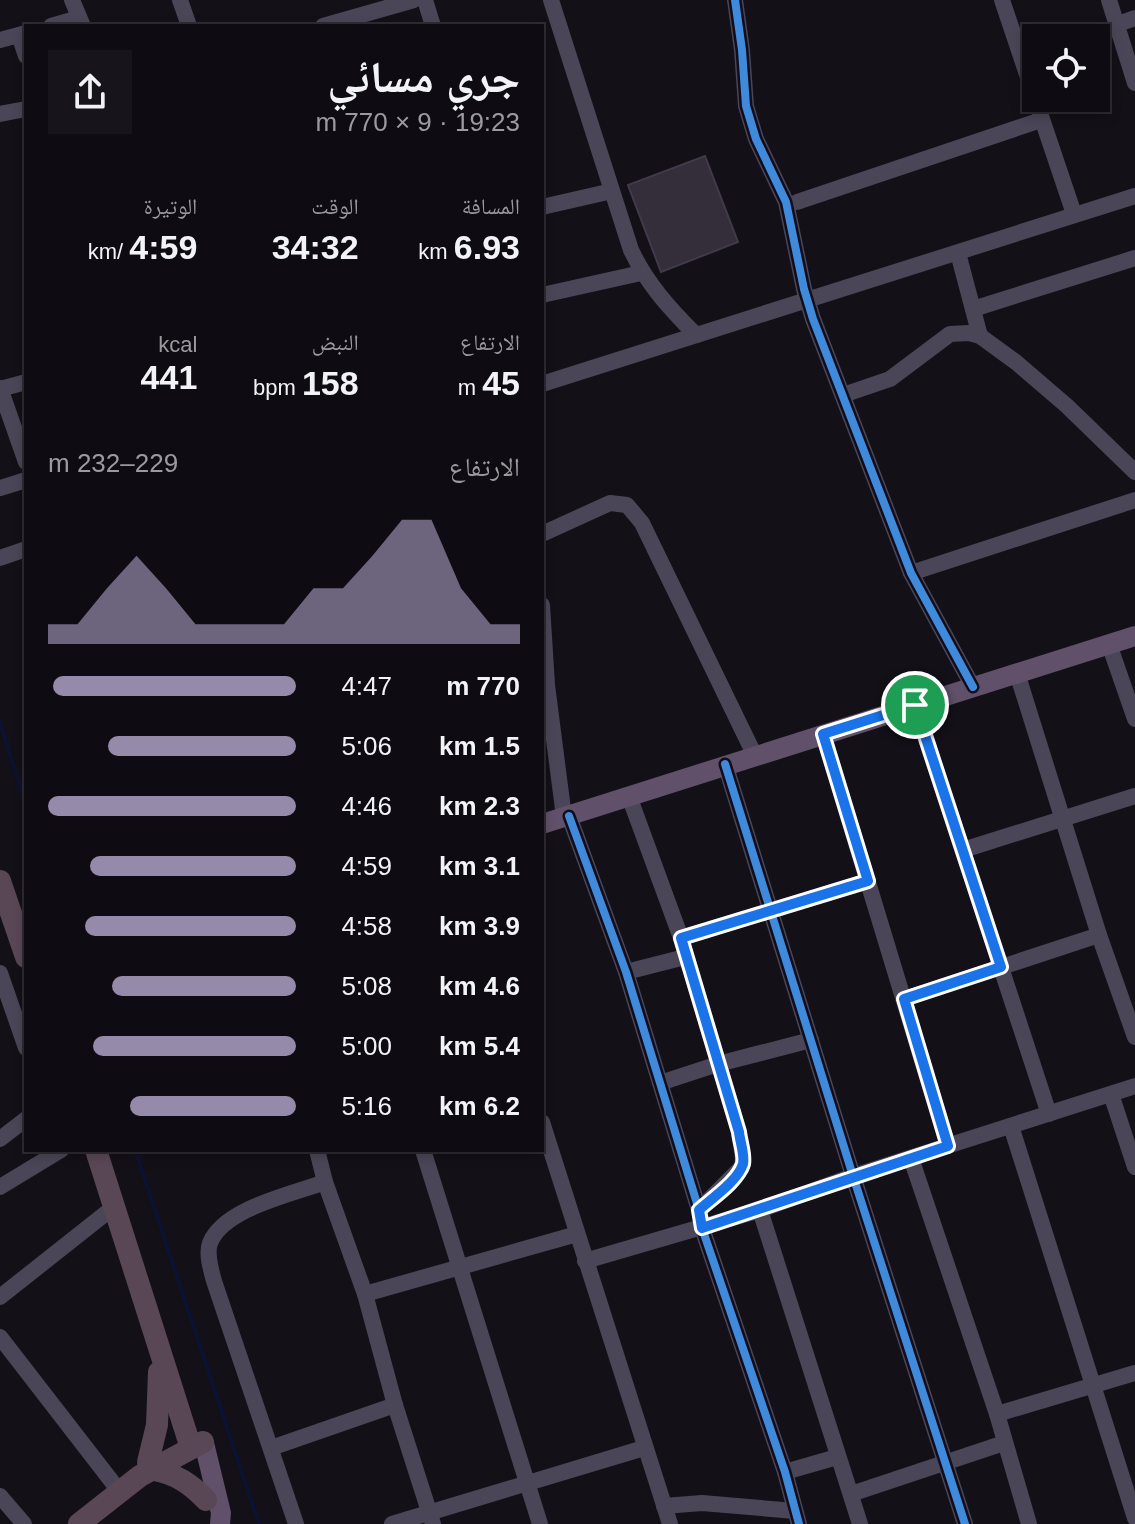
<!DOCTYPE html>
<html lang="ar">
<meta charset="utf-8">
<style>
:root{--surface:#0e0c12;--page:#17151b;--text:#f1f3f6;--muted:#9b9b9f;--line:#2e2c32;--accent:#968aab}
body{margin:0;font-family:Helvetica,"Noto Naskh Arabic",sans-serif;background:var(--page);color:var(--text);direction:rtl;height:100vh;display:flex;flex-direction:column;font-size:30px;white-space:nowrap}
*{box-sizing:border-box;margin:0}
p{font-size:26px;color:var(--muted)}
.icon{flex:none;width:44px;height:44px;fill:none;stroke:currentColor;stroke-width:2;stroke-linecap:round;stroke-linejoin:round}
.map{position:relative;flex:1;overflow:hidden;direction:ltr}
.panel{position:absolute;left:24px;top:24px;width:520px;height:1128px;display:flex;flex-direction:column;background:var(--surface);border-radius:0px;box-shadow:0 4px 12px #0003,0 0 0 2px var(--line);direction:rtl}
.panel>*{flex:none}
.controls{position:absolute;left:1022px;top:24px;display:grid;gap:16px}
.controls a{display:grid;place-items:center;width:88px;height:88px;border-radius:0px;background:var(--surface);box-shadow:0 4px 12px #0003,0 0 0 2px var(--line);font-size:40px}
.pin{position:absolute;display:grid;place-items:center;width:68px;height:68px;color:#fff;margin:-34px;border:4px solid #fff;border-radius:50%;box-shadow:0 2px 8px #0007}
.round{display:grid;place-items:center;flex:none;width:84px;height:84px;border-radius:0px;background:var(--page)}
.overview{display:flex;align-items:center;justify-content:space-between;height:136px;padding:0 24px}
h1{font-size:44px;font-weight:800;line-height:60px}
.stats{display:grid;grid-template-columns:repeat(3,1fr);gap:12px;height:136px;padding:8px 24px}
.stats div{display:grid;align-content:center}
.stats b{font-size:34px;font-weight:800}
.stats small{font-size:22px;font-weight:400}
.stats p{font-size:22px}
.chart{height:224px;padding:16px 24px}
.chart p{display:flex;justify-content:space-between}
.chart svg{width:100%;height:144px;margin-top:8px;fill:var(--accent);opacity:.7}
ul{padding:0 24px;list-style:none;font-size:26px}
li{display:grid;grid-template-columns:128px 96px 1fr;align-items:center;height:60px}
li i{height:20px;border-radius:10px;background:var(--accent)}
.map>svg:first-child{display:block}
</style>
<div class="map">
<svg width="1135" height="1524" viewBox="0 0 1135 1524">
<rect width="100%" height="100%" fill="#131018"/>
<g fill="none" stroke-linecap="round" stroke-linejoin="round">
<g stroke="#0e1231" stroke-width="4">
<path d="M0,722L26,805"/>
<path d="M135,1150L259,1524"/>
</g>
</g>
<path fill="#332e3a" stroke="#413a4b" stroke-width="2" d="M705,156L738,242L661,272L628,185Z"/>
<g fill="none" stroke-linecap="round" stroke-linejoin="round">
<g stroke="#4a4657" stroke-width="16">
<path d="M72,0L83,26"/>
<path d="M180,0L189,26"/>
<path d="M425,0L433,26"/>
<path d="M551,0L631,250C647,284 670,309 696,335"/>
<path d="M735,0L742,50L746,106L756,139L786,202L804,289L813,319L911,573L973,687"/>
<path d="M1002,0L1074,214"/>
<path d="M1109,0L1135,83"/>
<path d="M1118,24L1135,18"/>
<path d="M51,26L79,18"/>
<path d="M323,26L414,0"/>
<path d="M19,35L26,56"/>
<path d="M0,40L26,33"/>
<path d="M0,114L26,109"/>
<path d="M797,202L1041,120"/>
<path d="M542,207L612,191"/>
<path d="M958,253L980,336"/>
<path d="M542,295L641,273"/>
<path d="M973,309L1135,258"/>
<path d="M542,384L1135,196"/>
<path d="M0,388L26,462"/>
<path d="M0,389L26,382"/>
<path d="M843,395L890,379L950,334L969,333L980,336L1017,363L1067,406L1135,472"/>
<path d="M0,488L26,480"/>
<path d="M542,534L610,503L627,505L642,523L755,756"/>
<path d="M0,558L26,549"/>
<path d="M911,573L1135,500"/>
<path d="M542,605L547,685L564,817"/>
<path d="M1109,644L1135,719"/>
<path d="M1017,673L1099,935L1135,1037"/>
<path d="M915,705L1049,1114"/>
<path d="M823,734L948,1146"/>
<path d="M725,764L853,1176L965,1524"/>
<path d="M629,796L681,938L739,1132L743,1158L742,1167L699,1210"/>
<path d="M569,816L626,972L699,1210L702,1228L785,1472L799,1524"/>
<path d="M963,850L1135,796"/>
<path d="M681,938L868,881"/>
<path d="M626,972L685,957"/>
<path d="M0,973L26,1048"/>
<path d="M904,999L1099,935"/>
<path d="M660,1083L718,1064L811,1040"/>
<path d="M1111,1094L1135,1167"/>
<path d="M542,1122L670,1524"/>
<path d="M1011,1126L1135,1518"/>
<path d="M0,1139L26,1119"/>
<path d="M317,1150L325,1182L365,1294L395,1405L433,1524"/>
<path d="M423,1150L540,1524"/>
<path d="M911,1158L997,1414L1029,1524"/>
<path d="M0,1187L61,1150"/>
<path d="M760,1210L860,1524"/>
<path d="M585,1261L760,1210L853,1176L1135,1086"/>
<path d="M365,1294L577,1234"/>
<path d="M0,1297L115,1206"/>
<path d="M0,1337L120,1492"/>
<path d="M997,1414L1135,1373"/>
<path d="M271,1448L395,1405"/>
<path d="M785,1472L837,1457"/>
<path d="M851,1494L1004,1443"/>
<path d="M0,1496L24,1524"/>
<path d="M664,1506L702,1503L795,1511"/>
<path d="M296,1524L214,1281C211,1270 206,1254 210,1243C224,1208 293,1194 325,1182"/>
<path d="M392,1524L644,1448"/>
</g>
<g stroke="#605069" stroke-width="20">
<path d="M542,824L1135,636"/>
<path d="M204,1443L221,1513L220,1524"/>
</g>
<g stroke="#5a4756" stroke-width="22">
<path d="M0,881L26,957"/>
<path d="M96,1150L191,1448"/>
<path d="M148,1462L157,1425L159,1372"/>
<path d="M154,1470C176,1474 191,1484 206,1500"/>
<path d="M79,1524L140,1476L203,1442"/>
</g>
<g stroke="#120d1b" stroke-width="13">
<g id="cycleway">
<path d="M735,0L742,50L746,106L756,139L786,202L804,289L813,319L911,573L973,687"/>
<path d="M725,764L853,1176L965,1524"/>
<path d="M569,816L626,972L699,1210L702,1228L785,1472L799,1524"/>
</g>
</g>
<use href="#cycleway" stroke="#408adc" stroke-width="8"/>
</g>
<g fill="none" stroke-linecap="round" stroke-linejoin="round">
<g stroke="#fff" stroke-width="16">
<path id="route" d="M915,705L1001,967L904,999L948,1146L702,1228L699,1210C712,1198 737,1182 743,1164C745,1155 740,1142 739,1132L681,938L868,881L823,734Z"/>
</g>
<use href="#route" stroke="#1a73e8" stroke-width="10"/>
</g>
</svg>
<div class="controls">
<a><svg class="icon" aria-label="locate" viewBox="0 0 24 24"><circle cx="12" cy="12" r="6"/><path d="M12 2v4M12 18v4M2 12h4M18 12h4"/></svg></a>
</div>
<div class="pin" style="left:915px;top:705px;background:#1e9e55"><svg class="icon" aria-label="arrive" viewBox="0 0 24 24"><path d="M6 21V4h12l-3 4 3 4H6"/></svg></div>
<section class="panel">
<div class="overview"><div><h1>جري مسائي</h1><p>19:23 · 9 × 770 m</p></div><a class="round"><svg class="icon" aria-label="share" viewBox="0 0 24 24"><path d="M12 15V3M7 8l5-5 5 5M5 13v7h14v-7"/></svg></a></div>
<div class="stats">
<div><p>المسافة</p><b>6.93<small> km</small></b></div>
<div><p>الوقت</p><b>34:32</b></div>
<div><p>الوتيرة</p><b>4:59<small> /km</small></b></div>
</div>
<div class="stats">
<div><p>الارتفاع</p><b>45<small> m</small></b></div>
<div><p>النبض</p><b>158<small> bpm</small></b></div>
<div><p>kcal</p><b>441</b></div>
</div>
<div class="chart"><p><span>الارتفاع</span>229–232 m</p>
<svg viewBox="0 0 160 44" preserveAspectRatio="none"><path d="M0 44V38L10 38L20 27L30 17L40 27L50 38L60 38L70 38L80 38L90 27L100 27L110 17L120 6L130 6L140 27L150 38L160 38V44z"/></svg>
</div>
<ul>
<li><b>770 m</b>4:47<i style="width:98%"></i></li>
<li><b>1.5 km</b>5:06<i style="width:76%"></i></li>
<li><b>2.3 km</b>4:46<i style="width:100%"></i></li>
<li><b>3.1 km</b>4:59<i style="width:83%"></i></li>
<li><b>3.9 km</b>4:58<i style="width:85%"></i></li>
<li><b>4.6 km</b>5:08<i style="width:74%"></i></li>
<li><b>5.4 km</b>5:00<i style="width:82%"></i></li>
<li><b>6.2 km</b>5:16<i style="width:67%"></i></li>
</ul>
</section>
</div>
